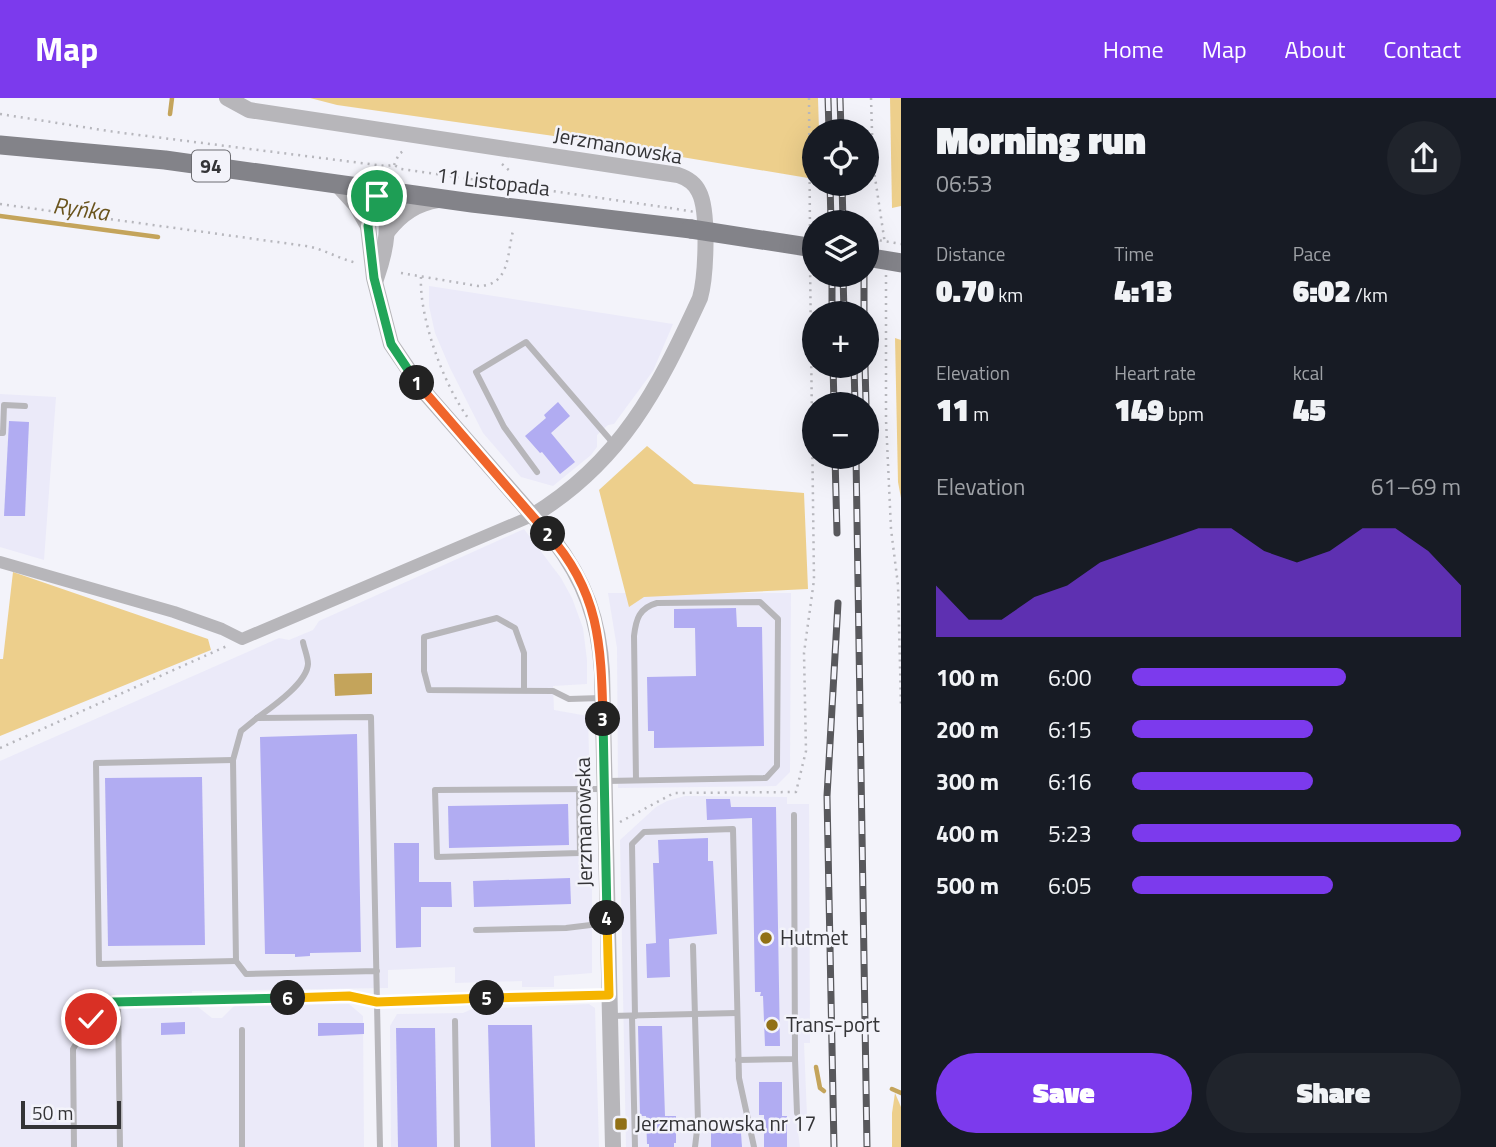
<!DOCTYPE html>
<meta charset="utf-8">
<style>
:root{--surface:#171b24;--page:#20242c;--text:#f1f3f6;--muted:#9ea1a6;--accent:#7c3aed}
body{margin:0;font-family:"Titillium Web",sans-serif;background:var(--page);color:var(--text);height:100vh;display:flex;flex-direction:column;font-size:26px;white-space:nowrap}
*{box-sizing:border-box;margin:0}
p{font-size:23px;color:var(--muted)}
.icon{flex:none;width:38px;height:38px;fill:none;stroke:currentColor;stroke-width:2;stroke-linecap:round;stroke-linejoin:round}
.map{position:relative;flex:1;overflow:hidden}
.panel{display:flex;flex-direction:column;background:var(--surface);width:595px}
.panel>*{flex:none}
.tools{position:absolute;left:802px;top:21px;display:grid;gap:14px}
.tools a{display:grid;place-items:center;width:77px;height:77px;border-radius:50%;background:var(--surface);box-shadow:0 7px 28px #0002;font-size:35px}
.scale{position:absolute;left:21px;bottom:18px;width:100px;box-sizing:border-box;padding-left:7px;border:4px solid #343437;border-top:0;font-size:19px;line-height:24px;white-space:nowrap;color:#343437;-webkit-text-stroke:5px #f3f3fa;paint-order:stroke}
.pin{position:absolute;display:grid;place-items:center;width:60px;height:60px;color:#fff;margin:-30px;border:4px solid #fff;border-radius:50%;box-shadow:0 2px 7px #0007}
.km{position:absolute;width:35px;height:35px;margin:-18px;border-radius:50%;background:#222;color:#fff;font-size:19px;line-height:35px;text-align:center}
.round{display:grid;place-items:center;flex:none;width:74px;height:74px;border-radius:37px;background:var(--page)}
.head{display:flex;align-items:center;justify-content:space-between;height:119px;padding:0 35px}
h1{font-size:38px;font-weight:800;line-height:52px}
.figures{display:grid;grid-template-columns:repeat(3,1fr);gap:10px;height:119px;padding:7px 35px}
.figures div{display:grid;align-content:center}
.figures b{font-size:30px;font-weight:800}
.figures small{font-size:19px;font-weight:400}
.figures p{font-size:19px}
.chart{height:196px;padding:14px 35px}
.chart p{display:flex;justify-content:space-between}
.chart svg{width:100%;height:126px;margin-top:7px;fill:var(--accent);opacity:.7}
.action{display:flex;gap:14px;margin-top:auto;padding:14px 35px}
.action a{flex:1;height:80px;border-radius:42px;background:var(--accent);color:#fff;font-size:28px;font-weight:800;line-height:80px;text-align:center}
.action a+a{background:var(--page);color:var(--text)}
ul{padding:0 35px;list-style:none;font-size:23px}
li{display:grid;grid-template-columns:112px 84px 1fr;align-items:center;height:52px}
li i{height:18px;border-radius:9px;background:var(--accent)}
header{display:flex;align-items:center;gap:42px;box-sizing:border-box;height:98px;padding:0 35px;background:var(--accent);color:#fff}
header strong{font-size:33px}
nav{display:flex;gap:38px;margin-inline-start:auto;font-size:24px}
main{display:flex;flex:1;min-height:0}
.map>svg:first-child{display:block}
</style>
<header>
<strong>Map</strong>
<nav><a>Home</a><a>Map</a><a>About</a><a>Contact</a></nav>
</header>
<main>
<div class="map">
<svg width="901" height="1049" viewBox="0 0 901 1049">
<rect width="100%" height="100%" fill="#f3f3fa"/>
<g fill="#ebeaf9">
<path d="M429,188L673,226L653,273L614,326L608,327L597,337V349L591,357L553,388L521,379L483,335L450,270L435,235L429,208Z"/>
<path d="M0,296L56,299L44,462L0,449Z"/>
<path d="M524,431L561,480L572,500L583,530L587,562V586L553,588L554,612L588,618L592,768V875L554,878V889H522V883L455,885V869L388,872V890L192,893V909H198L212,920H222L234,908L349,906L363,918L364,1049H0V663L279,540L289,542L313,532L319,523Z"/>
<path d="M608,495H791L790,674L776,688L618,690L617,550Z"/>
<path d="M685,698L787,699V706H809L810,945H804L807,1018L796,1019L800,1049H626L620,742L656,709L667,703Z"/>
<path d="M589,906L595,910L599,1049H391L390,928L397,916L463,915L472,911Z"/>
</g>
<g fill="#edcf8c">
<path d="M310,0H818L819,33H814V81L568,40L337,7Z"/>
<path d="M890,0H901V108L892,110Z"/>
<path d="M895,240L901,242V400L898,384Z"/>
<path d="M647,348L694,386L804,395L808,491L644,499L629,509L599,392Z"/>
<path d="M13,474L208,541L211,552L0,638V561H3Z"/>
<path d="M895,995L901,1009V1049H892V1015Z"/>
</g>
<path fill="#c4a45b" d="M372,575V596L335,598L334,576Z"/>
<g fill="none" stroke-linecap="round" stroke-linejoin="round">
<g stroke="#c4a45b" stroke-width="4.5">
<path d="M170,16L172,0"/>
<path d="M0,118L158,139"/>
<path d="M816,969L820,990L824,993"/>
<path d="M892,991L901,995"/>
</g>
</g>
<g fill="#b1acf2">
<path d="M558,304L570,318L551,335L575,364L560,376L542,354L540,355L525,338L546,320L544,317Z"/>
<path d="M9,323L29,324L25,418H4Z"/>
<path d="M736,510L737,529H762L764,648L654,650V633H648L647,579L696,578L695,530H674V511Z"/>
<path d="M357,636L361,854L310,855V858L295,859V856H265L260,639Z"/>
<path d="M202,679L205,847L108,848L105,680Z"/>
<path d="M706,701H730L731,709H776L780,948H765L763,898H760L761,894H755L752,720L707,722Z"/>
<path d="M568,706L569,747L449,750L448,708Z"/>
<path d="M708,740V763H713L717,836L669,841L670,879L647,880L646,846L656,845L653,765H659L658,742Z"/>
<path d="M394,745H419V784H451L452,809H421V849L396,850Z"/>
<path d="M570,780L571,806L474,809L473,783Z"/>
<path d="M185,924V936L161,937V925Z"/>
<path d="M318,925H364V936L318,938Z"/>
<path d="M488,927H532L535,1049H491Z"/>
<path d="M638,928H662L665,1018H676V1045H674V1049H649V1046H647L646,1018H640Z"/>
<path d="M396,930H435L437,1049H398Z"/>
<path d="M759,984H782V1018H787V1049H764V1017H759Z"/>
<path d="M711,1035H741L742,1049H711Z"/>
</g>
<g fill="none" stroke-linecap="round" stroke-linejoin="round">
<g stroke="#b7b7bd" stroke-width="2.5" stroke-dasharray="2 5" stroke-linecap="butt">
<path d="M809,0L810,134"/>
<path d="M871,0L873,66L885,146"/>
<path d="M0,16L115,34L385,68L394,67L401,71L670,110"/>
<path d="M502,66L512,75"/>
<path d="M394,67L399,56L406,51"/>
<path d="M0,106L306,148C324,151 339,161 357,165"/>
<path d="M401,175L478,188C510,188 507,156 513,133"/>
<path d="M886,177V322L891,431L898,487L901,608"/>
<path d="M421,179C419,220 444,287 468,320"/>
<path d="M0,650L227,548"/>
<path d="M620,724L674,695L796,694L806,653L804,555L814,482L810,165"/>
</g>
<g stroke="#b7b6ba" stroke-width="6">
<path d="M0,335H3L4,307L25,308"/>
<path d="M537,374L504,329L476,274L526,244L613,345"/>
<path d="M524,592V555L515,530L497,520L424,539V573L429,592L553,593L569,601L601,600"/>
<path d="M257,620C272,609 307,585 308,566C308,559 304,550 303,544"/>
<path d="M233,662L96,665L99,866L236,863"/>
<path d="M607,683L766,680L777,668L778,521L760,504L657,505C639,510 636,521 634,538L636,682"/>
<path d="M579,692L580,755L437,759L435,692L603,691"/>
<path d="M476,832L566,830L607,825"/>
<path d="M693,848L698,1024L695,1049"/>
<path d="M377,873L246,876L236,863L233,662L241,633L257,620L371,619L380,1049"/>
<path d="M118,904L120,1049"/>
<path d="M611,918L737,915"/>
<path d="M632,918L635,1049"/>
<path d="M635,918L632,746L644,734L733,731L739,980L754,1049"/>
<path d="M455,923L457,1049"/>
<path d="M795,961L797,1015"/>
<path d="M738,962L795,961L794,717"/>
<path d="M74,1049L73,951L91,921L113,904L349,898L377,904"/>
<path d="M242,1049V932"/>
</g>
<g stroke="#b7b6ba" stroke-width="12">
<path d="M0,464L174,514L222,531L242,541L532,418"/>
<path d="M377,904L609,897"/>
</g>
<g stroke="#b7b6ba" stroke-width="16">
<path d="M227,0L249,12L678,77C687,80 695,85 699,94C709,113 706,179 700,200C658,291 621,364 532,418"/>
<path d="M336,85L356,107L368,128"/>
<path d="M381,92L374,105L368,128L374,180L391,246L421,290L553,441C585,483 599,522 602,574L613,1049"/>
<path d="M388,133C401,116 417,105 438,102"/>
<path d="M376,181C387,150 391,124 381,92"/>
</g>
<path stroke="#838389" stroke-width="19" d="M0,47L165,62L472,105L691,131"/>
<g stroke="#58585c" stroke-width="7">
<g id="rail">
<path d="M828,0L829,33"/>
<path d="M840,0L841,33"/>
<path d="M830,86L831,124"/>
<path d="M842,86L843,124"/>
<path d="M832,177V215"/>
<path d="M843,177L844,215"/>
<path d="M864,177V215"/>
<path d="M833,268L834,306"/>
<path d="M854,268L855,306"/>
<path d="M865,268L866,306"/>
<path d="M835,359L837,435"/>
<path d="M856,359L867,1049"/>
<path d="M834,1049L827,698L838,505"/>
</g>
</g>
<use href="#rail" stroke="#f3f3fa" stroke-width="4.5" stroke-dasharray="13" stroke-linecap="butt"/>
<g stroke="#b7b7bd" stroke-width="2.5" stroke-dasharray="2 5" stroke-linecap="butt">
<path d="M670,110L695,114"/>
<path d="M866,140L901,146"/>
</g>
<g stroke="#838389" stroke-width="19">
<path d="M691,131L814,150"/>
<path d="M866,159L901,165"/>
</g>
</g>
<g fill="none" stroke-linecap="round" stroke-linejoin="round">
<g stroke="#fff" stroke-width="14">
<path id="split-1" d="M377,98L368,128L374,180L391,246L417,285"/>
</g>
<g stroke="#fff" stroke-width="14">
<path id="split-2" d="M417,285L548,436"/>
</g>
<g stroke="#fff" stroke-width="14">
<path id="split-3" d="M548,436C600,494 601,547 603,621"/>
</g>
<g stroke="#fff" stroke-width="14">
<path id="split-4" d="M603,621L607,820"/>
</g>
<g stroke="#fff" stroke-width="14">
<path id="split-5" d="M487,900L609,897L607,820"/>
</g>
<g stroke="#fff" stroke-width="14">
<path id="split-6" d="M288,900L349,898L377,904L487,900"/>
</g>
<g stroke="#fff" stroke-width="14">
<path id="split-7" d="M91,921L113,904L288,900"/>
</g>
<use href="#split-1" stroke="#22a559" stroke-width="9"/>
<use href="#split-2" stroke="#f0652b" stroke-width="9"/>
<use href="#split-3" stroke="#f0652b" stroke-width="9"/>
<use href="#split-4" stroke="#22a559" stroke-width="9"/>
<use href="#split-5" stroke="#f5b400" stroke-width="9"/>
<use href="#split-6" stroke="#f5b400" stroke-width="9"/>
<use href="#split-7" stroke="#22a559" stroke-width="9"/>
</g>
<g fill="#917016" stroke="#f3f3fa" stroke-width="2.5">
<circle cx="766" cy="840" r="7"/>
<circle cx="772" cy="927" r="7"/>
<rect x="614" y="1019" width="14" height="14" rx="3.5"/>
</g>
<g text-anchor="middle" stroke-width="5" stroke-linejoin="round" paint-order="stroke">
<rect fill="#f3f3fa" stroke="#6d6d72" stroke-width="2" x="192" y="52.5" width="38" height="31" rx="5"/>
<g font-size="19" font-weight="bold" fill="#343437">
<text x="211" y="75">94</text>
</g>
<g font-size="21" fill="#343437" stroke="#f3f3fa">
<text transform="translate(618 48) rotate(10)" y="7">Jerzmanowska</text>
<text transform="translate(493 84) rotate(7)" y="7">11 Listopada</text>
<text transform="translate(584 724) rotate(-91)" y="7">Jerzmanowska</text>
</g>
<g font-size="21" fill="#343437" stroke="#f3f3fa" text-anchor="start">
<text x="780" y="847">Hutmet</text>
<text x="786" y="934">Trans-port</text>
<text x="635" y="1033">Jerzmanowska nr 17</text>
</g>
<g font-size="23" font-style="italic" fill="#6a541d" stroke="#f3f3fa">
<text transform="translate(81 111) rotate(8)" y="8">Ryńka</text>
</g>
</g>
</svg>
<div class="tools">
<a><svg class="icon" aria-label="locate" viewBox="0 0 24 24"><circle cx="12" cy="12" r="6"/><path d="M12 2v4M12 18v4M2 12h4M18 12h4"/></svg></a>
<a><svg class="icon" aria-label="layers" viewBox="0 0 24 24"><path d="M12 4l9 5-9 5-9-5zM3 14l9 5 9-5"/></svg></a>
<a>+</a>
<a>−</a>
</div>
<div class="scale">50 m</div>
<div class="pin" style="left:377px;top:98px;background:#1e9e55"><svg class="icon" aria-label="arrive" viewBox="0 0 24 24"><path d="M6 21V4h12l-3 4 3 4H6"/></svg></div>
<div class="pin" style="left:91px;top:921px;background:#d93025"><svg class="icon" aria-label="check" viewBox="0 0 24 24"><path d="M5 12l5 5 9-10"/></svg></div>
<b class="km" style="left:417px;top:285px">1</b>
<b class="km" style="left:548px;top:436px">2</b>
<b class="km" style="left:603px;top:621px">3</b>
<b class="km" style="left:607px;top:820px">4</b>
<b class="km" style="left:487px;top:900px">5</b>
<b class="km" style="left:288px;top:900px">6</b>
</div>
<section class="panel">
<div class="head"><div><h1>Morning run</h1><p>06:53</p></div><a class="round"><svg class="icon" aria-label="share" viewBox="0 0 24 24"><path d="M12 15V3M7 8l5-5 5 5M5 13v7h14v-7"/></svg></a></div>
<div class="figures">
<div><p>Distance</p><b>0.70<small> km</small></b></div>
<div><p>Time</p><b>4:13</b></div>
<div><p>Pace</p><b>6:02<small> /km</small></b></div>
</div>
<div class="figures">
<div><p>Elevation</p><b>11<small> m</small></b></div>
<div><p>Heart rate</p><b>149<small> bpm</small></b></div>
<div><p>kcal</p><b>45</b></div>
</div>
<div class="chart"><p><span>Elevation</span>61–69 m</p>
<svg viewBox="0 0 160 44" preserveAspectRatio="none"><path d="M0 44V26L10 38L20 38L30 30L40 26L50 18L60 14L70 10L80 6L90 6L100 14L110 18L120 14L130 6L140 6L150 14L160 26V44z"/></svg>
</div>
<ul>
<li><b>100 m</b>6:00<i style="width:65%"></i></li>
<li><b>200 m</b>6:15<i style="width:55%"></i></li>
<li><b>300 m</b>6:16<i style="width:55%"></i></li>
<li><b>400 m</b>5:23<i style="width:100%"></i></li>
<li><b>500 m</b>6:05<i style="width:61%"></i></li>
</ul>
<div class="action"><a>Save</a><a>Share</a></div>
</section>
</main>
